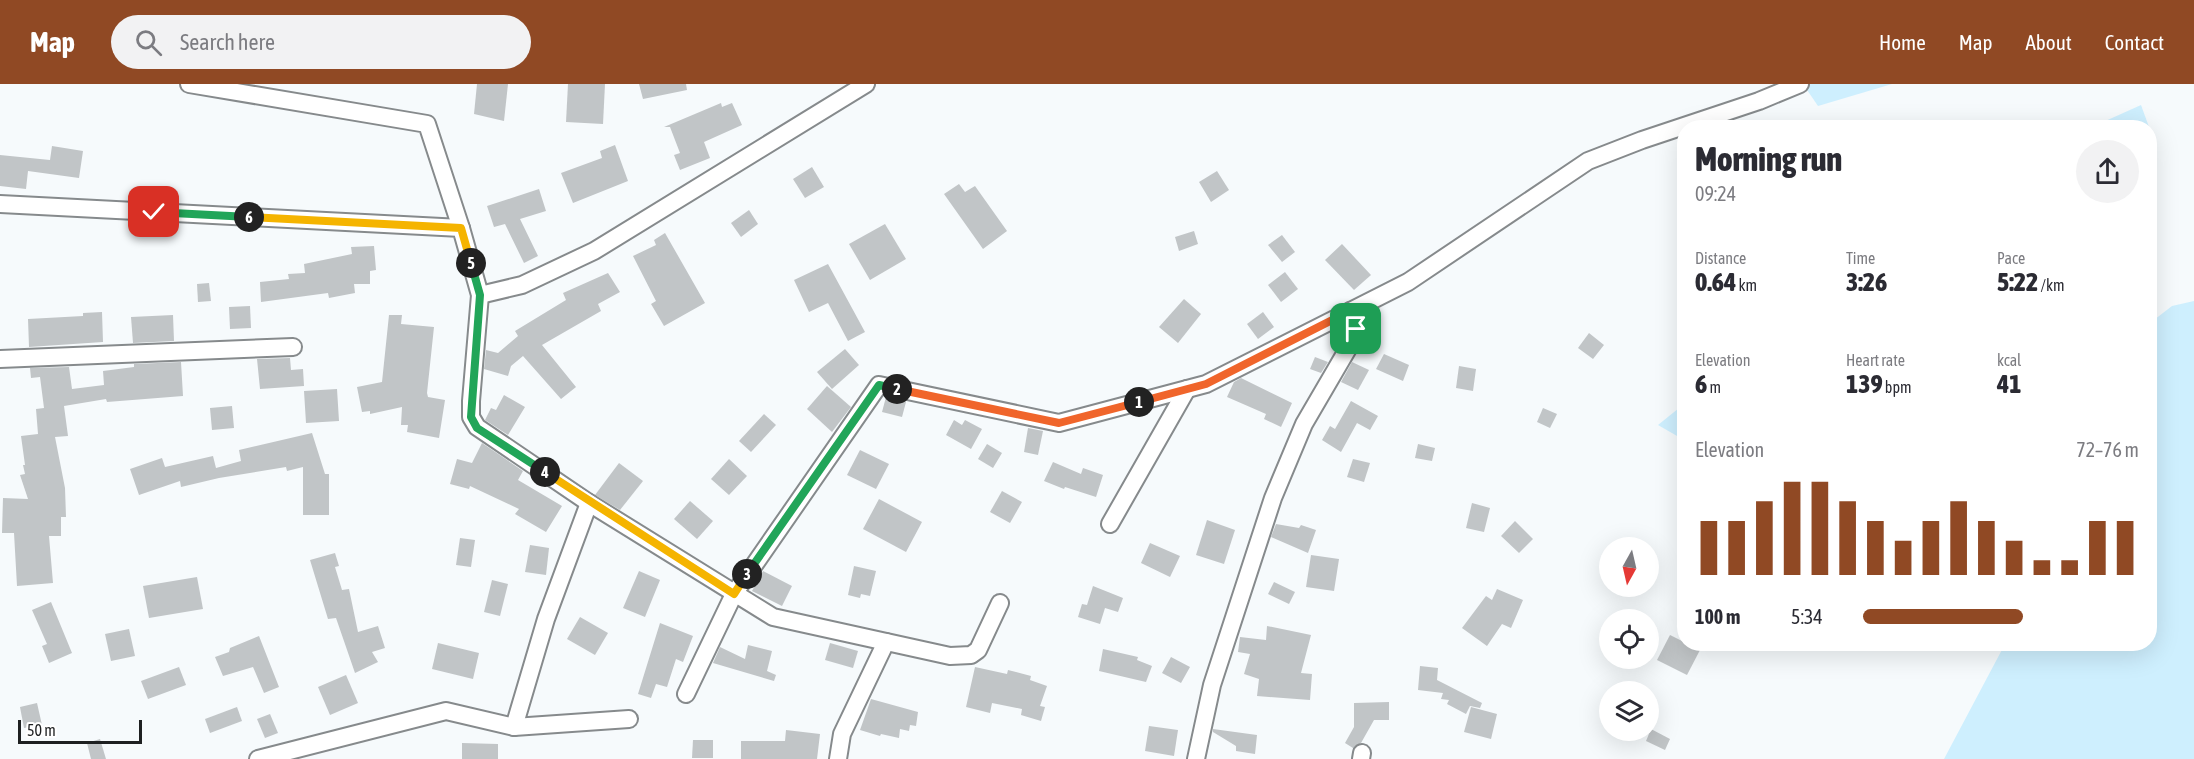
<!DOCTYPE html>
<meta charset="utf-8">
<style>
:root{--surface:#fff;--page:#f2f2f3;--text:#2b2b33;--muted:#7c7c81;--accent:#904924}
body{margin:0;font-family:"Asap Condensed",sans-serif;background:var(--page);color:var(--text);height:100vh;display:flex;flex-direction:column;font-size:22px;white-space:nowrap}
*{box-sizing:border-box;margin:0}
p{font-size:20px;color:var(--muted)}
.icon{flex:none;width:33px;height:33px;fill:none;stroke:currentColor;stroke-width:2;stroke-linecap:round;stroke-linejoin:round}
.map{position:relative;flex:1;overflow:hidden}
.panel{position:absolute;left:1677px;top:36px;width:480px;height:531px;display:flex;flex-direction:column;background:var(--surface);border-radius:24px;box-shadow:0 6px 24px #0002}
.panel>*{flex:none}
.needle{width:39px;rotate:188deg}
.buttons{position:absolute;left:1599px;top:453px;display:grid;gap:12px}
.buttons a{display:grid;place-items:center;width:60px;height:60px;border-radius:50%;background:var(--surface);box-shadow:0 6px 24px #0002;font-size:30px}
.scale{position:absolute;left:18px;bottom:15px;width:124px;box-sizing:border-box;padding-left:6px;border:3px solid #1e2021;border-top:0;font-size:16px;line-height:21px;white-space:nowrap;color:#1e2021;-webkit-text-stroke:4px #fff;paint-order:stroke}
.pin{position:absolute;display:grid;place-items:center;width:51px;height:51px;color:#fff;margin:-26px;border-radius:12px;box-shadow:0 3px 9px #0006}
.km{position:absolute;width:30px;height:30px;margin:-15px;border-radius:50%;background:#222;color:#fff;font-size:16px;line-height:30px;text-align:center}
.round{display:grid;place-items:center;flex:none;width:63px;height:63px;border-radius:32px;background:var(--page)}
.headline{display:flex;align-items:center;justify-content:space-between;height:102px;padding:0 18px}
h1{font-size:33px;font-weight:800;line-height:45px}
.metrics{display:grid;grid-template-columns:repeat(3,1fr);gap:9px;height:102px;padding:6px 18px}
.metrics div{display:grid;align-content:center}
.metrics b{font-size:26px;font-weight:800}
.metrics small{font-size:16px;font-weight:400}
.metrics p{font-size:16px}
.chart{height:168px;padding:12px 18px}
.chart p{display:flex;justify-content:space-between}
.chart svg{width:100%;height:108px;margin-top:6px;stroke:var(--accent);stroke-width:6}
ul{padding:0 18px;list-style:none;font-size:20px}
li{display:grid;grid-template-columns:96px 72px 1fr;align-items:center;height:45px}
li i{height:15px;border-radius:8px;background:var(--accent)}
header{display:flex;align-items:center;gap:36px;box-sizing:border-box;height:84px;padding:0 30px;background:var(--accent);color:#fff}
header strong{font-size:28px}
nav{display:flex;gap:33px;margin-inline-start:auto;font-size:21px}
.search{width:420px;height:54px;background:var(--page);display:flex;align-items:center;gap:15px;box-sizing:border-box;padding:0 21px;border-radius:33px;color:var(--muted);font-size:22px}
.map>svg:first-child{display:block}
</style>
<header>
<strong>Map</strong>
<div class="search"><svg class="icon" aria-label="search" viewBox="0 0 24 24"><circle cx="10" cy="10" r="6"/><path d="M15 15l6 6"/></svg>Search here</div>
<nav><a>Home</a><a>Map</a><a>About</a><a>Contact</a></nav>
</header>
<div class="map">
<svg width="2194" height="675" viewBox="0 0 2194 675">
<rect width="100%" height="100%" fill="#f6fafc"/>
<g fill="#ceeffe">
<path d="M1803,0H1892L1818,22Z"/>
<path d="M2141,21L2149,43H2092Z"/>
<path d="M2194,217V675H1944L2005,560H2150V239L2172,222Z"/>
<path d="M1684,320V356L1658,341Z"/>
</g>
<g fill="#c1c5c7">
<path d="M477,0H508L504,37L474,30Z"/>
<path d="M568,0H605L603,40L566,38Z"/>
<path d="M639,0H686L687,6L643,15Z"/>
<path d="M721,19L722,23L732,19L742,41L704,58L710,74L680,86L674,71L680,69L670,43H664Z"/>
<path d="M615,61L628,97L573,119L561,89L602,74L600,67Z"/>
<path d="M52,62L83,67L79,94L28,87L26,105L0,102V71L50,76Z"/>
<path d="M812,83L824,103L805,114L793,95Z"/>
<path d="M1217,87L1229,106L1211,118L1199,98Z"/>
<path d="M959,100L965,108L975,102L1007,147L983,165L944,110Z"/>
<path d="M539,105L546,127L520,135L538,172L524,179L505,140L494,143L487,122Z"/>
<path d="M749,126L758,140L741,153L731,139Z"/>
<path d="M885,140L906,175L870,196L849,160Z"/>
<path d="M1194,147L1198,160L1179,167L1175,153Z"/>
<path d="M665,149L705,219L664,242L651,220L656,217L633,172L656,161L654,156Z"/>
<path d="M1282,151L1295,168L1282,178L1268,161Z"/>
<path d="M1342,160L1371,191L1354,206L1325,176Z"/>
<path d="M374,162L376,186L370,187V200H354L355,209L329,214L328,209L261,218L260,198L289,195L288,190L305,189L304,180L352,170L351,163Z"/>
<path d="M828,180L865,248L848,257L828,219L809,228L794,196Z"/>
<path d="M1285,188L1298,205L1281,218L1268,201Z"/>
<path d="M608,189L620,208L598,220L601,227L542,261L576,303L561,315L523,272L511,282L508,292L484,285L486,266L498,269L518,252L515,247L566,216L563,209Z"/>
<path d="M209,199L211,217L198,218L197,200Z"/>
<path d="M1184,215L1201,230L1178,259L1159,243Z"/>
<path d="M250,222L251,244L230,245L229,223Z"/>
<path d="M102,228L103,258L29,263L28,235L83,232V229Z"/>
<path d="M1263,228L1274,243L1258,255L1247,240Z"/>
<path d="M173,231L174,257L133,259L131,233Z"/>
<path d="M389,231H402L401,240L434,243L427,309L428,313L445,316L439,354L407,348L408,341H401L402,323L370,330V327L362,328L357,303L382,298Z"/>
<path d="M1589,249L1604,261L1593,275L1578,264Z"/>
<path d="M845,265L859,281L832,305L817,288Z"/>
<path d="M1384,270L1409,281L1403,297L1376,285Z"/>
<path d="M1315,273L1328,278L1321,289L1310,285Z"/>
<path d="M290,274L291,286L303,285L304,302L260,305L257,275Z"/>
<path d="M181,278L183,312L107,318L106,315L64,322L68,352L55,353L65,404L66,433H61V452H49L53,499L17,502L14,449H2L3,414L28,415L20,391L25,390L23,381H25L21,352L38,350L36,325L44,324L40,293L31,294L30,284L69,283L72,305L104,301L103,287L134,283V280Z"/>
<path d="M1352,278L1369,286L1358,306L1341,298Z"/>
<path d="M1459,282L1476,285L1473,307L1456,304Z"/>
<path d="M1241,294L1292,319L1281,343L1264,335L1266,330L1227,313L1234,298Z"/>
<path d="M827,302L851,323L832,348L807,325Z"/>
<path d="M337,305L339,337L306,339L304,307Z"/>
<path d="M504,311L525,323L508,351L485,336L491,324L496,326Z"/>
<path d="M886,313L906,318L902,333L882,328Z"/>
<path d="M1351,317L1378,332L1370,346L1357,339L1341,368L1322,356L1330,342L1335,345Z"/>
<path d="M232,322L234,344L212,346L210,324Z"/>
<path d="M1543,324L1557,330L1550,344L1537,338Z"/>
<path d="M764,330L776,341L751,368L739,357Z"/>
<path d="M954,336L962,341L965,336L982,345L971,365L946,351Z"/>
<path d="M1028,344L1043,347L1038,371L1024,368Z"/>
<path d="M312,349L325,390H329V431H303V383L287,387L286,383L219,394L181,403L180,397L139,411L130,385L162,374L165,383L213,372L216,384L241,377L239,366Z"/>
<path d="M482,359L523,387L518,396L562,422L546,448L515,430L519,425L470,402L469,405L450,400L457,375L472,379Z"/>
<path d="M987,360L1002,369L993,384L978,375Z"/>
<path d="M1418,360L1435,364L1432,377L1415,374Z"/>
<path d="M860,366L889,380L876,405L847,391Z"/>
<path d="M729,375L747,392L729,411L711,395Z"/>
<path d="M1353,375L1370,379L1364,398L1347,393Z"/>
<path d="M1053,378L1081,390L1083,384L1103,391L1096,413L1065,403L1064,405L1044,397Z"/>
<path d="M619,379L643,397L620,426L595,411Z"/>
<path d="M1002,407L1022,418L1010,439L990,428Z"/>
<path d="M879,415L922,438L906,468L863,445Z"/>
<path d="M690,417L713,437L697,455L674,435Z"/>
<path d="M1472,419L1490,424L1484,448L1466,444Z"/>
<path d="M1207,436L1235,446L1224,480L1196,471Z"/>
<path d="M1515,437L1533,455L1519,469L1501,452Z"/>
<path d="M1276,440L1299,444L1301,441L1316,446L1308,469L1271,453Z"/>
<path d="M460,454L475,456L471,483L456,481Z"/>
<path d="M1150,459L1180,472L1170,493L1141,479Z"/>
<path d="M530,461L549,464L546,491L525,488Z"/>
<path d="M335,469L339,482L335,483L342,506L349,505L358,548L378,542L385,564L372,568L378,578L355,589L336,534L328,535L310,476Z"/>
<path d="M1311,471L1339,475L1334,507L1306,503Z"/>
<path d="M854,482L876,487L870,512L861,510L860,514L848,511Z"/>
<path d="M639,487L660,496L645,533L623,524Z"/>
<path d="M763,487L792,502L782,522L752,507Z"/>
<path d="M197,493L203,525L149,534L143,502Z"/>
<path d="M492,496L508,500L500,532L484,528Z"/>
<path d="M1274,498L1295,508L1289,520L1268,510Z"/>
<path d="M1093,502L1123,514L1118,528L1105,524L1100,540L1078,533L1082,520L1087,521Z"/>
<path d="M1497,505L1523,516L1511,544L1502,540L1487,562L1462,544L1486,512L1492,516Z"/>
<path d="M51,518L72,569L49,579L42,562L47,560L32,526Z"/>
<path d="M580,533L608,549L595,571L567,555Z"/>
<path d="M660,539L693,552L683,578L676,575L667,603L656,600L651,614L638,610Z"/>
<path d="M1267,542L1311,551L1301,589L1312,590L1310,616L1257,612L1259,595L1244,590L1250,570L1238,568L1240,553L1266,556Z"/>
<path d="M129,545L135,572L111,577L105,550Z"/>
<path d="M1670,551L1700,566L1687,591L1657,576Z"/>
<path d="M259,552L279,603L264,609L253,583L223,592L215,573L229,568L230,564Z"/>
<path d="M438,559L479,569L473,595L432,585Z"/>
<path d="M830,559L858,567L853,584L825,576Z"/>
<path d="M748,561L772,567L767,587L776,591L774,597L713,579L720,563L745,575Z"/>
<path d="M1103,565L1138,573L1137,576L1152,582L1146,598L1099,587Z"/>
<path d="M1171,573L1190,583L1181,599L1162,589Z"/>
<path d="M1420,582L1438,584L1437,596L1482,619L1480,624L1470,622L1466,630L1447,620L1449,616L1441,615L1443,609L1418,606Z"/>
<path d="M179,583L186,601L148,615L141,597Z"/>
<path d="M975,583L1007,590L1008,586L1031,592L1030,596L1047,602L1040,622L1045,623L1041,637L1021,631L1022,625L992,619L990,629L966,623Z"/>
<path d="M346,591L358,619L330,631L318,603Z"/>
<path d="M871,615L918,628L916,642L910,641L909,647L900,645L899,654L881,650L880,652L860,646Z"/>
<path d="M1389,618V636H1374L1361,659L1353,664L1345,659L1354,643V619Z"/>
<path d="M37,619L42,641L24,644L20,623Z"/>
<path d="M237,623L242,637L210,649L205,635Z"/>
<path d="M1471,623L1497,630L1491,655L1464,648Z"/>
<path d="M270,630L278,649L265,654L257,635Z"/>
<path d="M1149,642L1178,646L1174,672L1145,667Z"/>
<path d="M1213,645L1257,651L1255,670L1236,667V662L1213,648Z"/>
<path d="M1651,645L1670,655L1665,666L1646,657Z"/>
<path d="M786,646L820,650L817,675H741V657H785Z"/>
<path d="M100,655L106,675H91L87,659Z"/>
<path d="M693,656H713V674H692Z"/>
<path d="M462,659L498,660V675H462Z"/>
</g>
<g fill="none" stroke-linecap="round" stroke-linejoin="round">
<g stroke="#868a8c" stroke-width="20">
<g id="minor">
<path d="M189,0L427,40L461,144"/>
<path d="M0,120L461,144L480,211L471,317V333L477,343L589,419L773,533L950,572L971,571L978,566L1000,519"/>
<path d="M480,211L522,201L594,167L866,0"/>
<path d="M0,275L293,263"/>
<path d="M1110,440L1187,305"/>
<path d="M686,610L734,510L879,301L1059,339L1206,300L1408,198L1588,77L1642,56L1759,17L1800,0"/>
<path d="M514,643L546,535L589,419"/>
<path d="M258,675L446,627L514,643L629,635"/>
<path d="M838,675L842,650L886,558"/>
<path d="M1196,675L1212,601L1273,414L1304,340L1353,256L1356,245L1350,227"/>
<path d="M1361,675L1362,669"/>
</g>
</g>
<use href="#minor" stroke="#fff" stroke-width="16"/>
</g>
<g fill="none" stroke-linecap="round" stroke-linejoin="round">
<g stroke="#fff" stroke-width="12">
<path id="split-1" d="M1139,318L1206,300L1350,227L1356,245"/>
</g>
<g stroke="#fff" stroke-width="12">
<path id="split-2" d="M897,305L1059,339L1139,318"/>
</g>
<g stroke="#fff" stroke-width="12">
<path id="split-3" d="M747,490L879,301L897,305"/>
</g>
<g stroke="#fff" stroke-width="12">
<path id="split-4" d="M545,388L734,510L747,490"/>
</g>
<g stroke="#fff" stroke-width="12">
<path id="split-5" d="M471,179L480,211L471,333L477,344L545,388"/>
</g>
<g stroke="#fff" stroke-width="12">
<path id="split-6" d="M249,133L461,144L471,179"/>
</g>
<g stroke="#fff" stroke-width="12">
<path id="split-7" d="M154,128L249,133"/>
</g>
<use href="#split-1" stroke="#f0652b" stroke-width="8"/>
<use href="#split-2" stroke="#f0652b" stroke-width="8"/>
<use href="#split-3" stroke="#22a559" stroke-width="8"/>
<use href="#split-4" stroke="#f5b400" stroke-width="8"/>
<use href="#split-5" stroke="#22a559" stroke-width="8"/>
<use href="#split-6" stroke="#f5b400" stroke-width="8"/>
<use href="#split-7" stroke="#22a559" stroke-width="8"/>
</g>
</svg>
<div class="buttons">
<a><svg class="needle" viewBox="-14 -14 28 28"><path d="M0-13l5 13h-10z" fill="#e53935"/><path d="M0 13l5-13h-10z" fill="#7c7c81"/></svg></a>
<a><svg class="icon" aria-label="locate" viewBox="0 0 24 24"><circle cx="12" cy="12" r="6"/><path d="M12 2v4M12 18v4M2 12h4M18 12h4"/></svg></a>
<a><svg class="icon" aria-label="layers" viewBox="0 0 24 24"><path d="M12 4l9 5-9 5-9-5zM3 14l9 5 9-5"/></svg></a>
</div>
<div class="scale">50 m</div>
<div class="pin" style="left:1356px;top:245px;background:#1e9e55"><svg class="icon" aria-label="arrive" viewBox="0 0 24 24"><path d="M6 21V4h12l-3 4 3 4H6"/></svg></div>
<div class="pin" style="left:154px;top:128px;background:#d93025"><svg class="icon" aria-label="check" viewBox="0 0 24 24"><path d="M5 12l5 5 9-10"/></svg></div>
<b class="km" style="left:1139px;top:318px">1</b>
<b class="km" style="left:897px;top:305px">2</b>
<b class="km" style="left:747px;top:490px">3</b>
<b class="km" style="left:545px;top:388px">4</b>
<b class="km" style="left:471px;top:179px">5</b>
<b class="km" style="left:249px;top:133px">6</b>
<section class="panel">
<div class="headline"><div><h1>Morning run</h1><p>09:24</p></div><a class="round"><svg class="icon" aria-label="share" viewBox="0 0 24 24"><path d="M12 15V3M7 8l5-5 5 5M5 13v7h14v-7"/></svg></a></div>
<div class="metrics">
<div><p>Distance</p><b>0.64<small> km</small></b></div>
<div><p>Time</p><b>3:26</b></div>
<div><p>Pace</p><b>5:22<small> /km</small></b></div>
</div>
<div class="metrics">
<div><p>Elevation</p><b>6<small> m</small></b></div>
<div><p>Heart rate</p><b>139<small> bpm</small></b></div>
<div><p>kcal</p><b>41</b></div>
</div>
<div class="chart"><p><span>Elevation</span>72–76 m</p>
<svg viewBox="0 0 160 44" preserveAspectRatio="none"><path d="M5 44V22M15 44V22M25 44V14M35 44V6M45 44V6M55 44V14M65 44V22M75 44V30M85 44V22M95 44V14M105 44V22M115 44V30M125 44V38M135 44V38M145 44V22M155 44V22"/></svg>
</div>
<ul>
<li><b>100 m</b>5:34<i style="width:58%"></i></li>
</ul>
</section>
</div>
